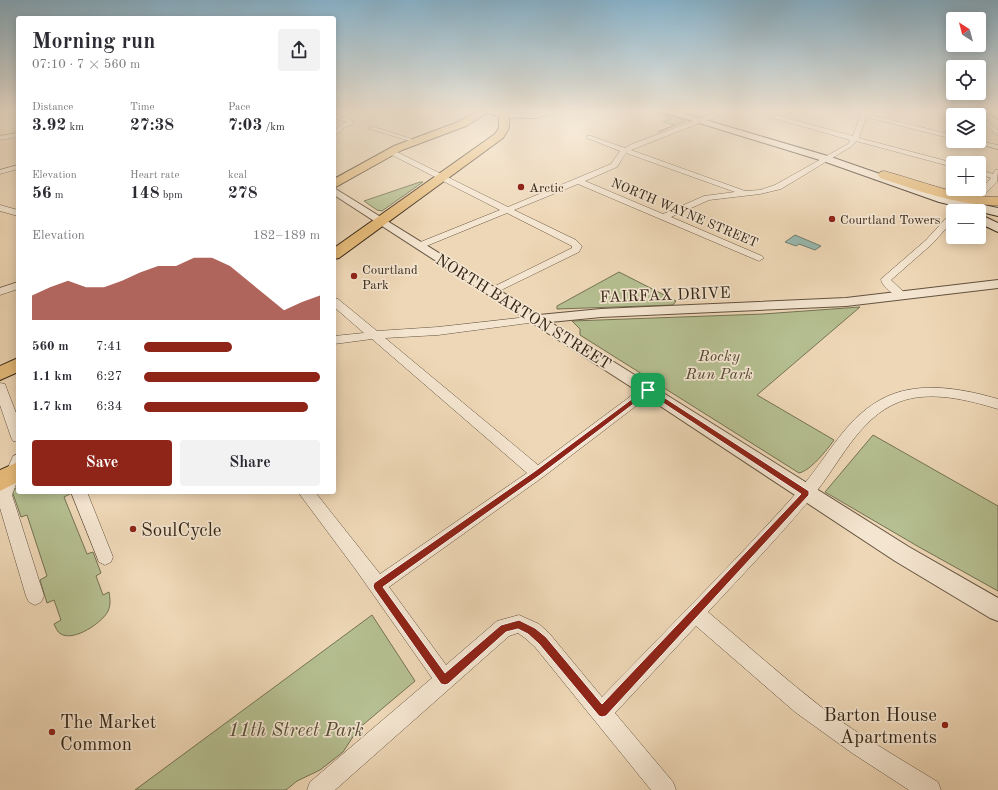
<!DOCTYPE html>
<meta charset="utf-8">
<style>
:root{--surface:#fff;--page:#f2f2f3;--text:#2b2b33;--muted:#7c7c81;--accent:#8f2418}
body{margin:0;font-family:"Old Standard TT",serif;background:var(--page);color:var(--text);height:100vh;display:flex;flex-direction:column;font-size:15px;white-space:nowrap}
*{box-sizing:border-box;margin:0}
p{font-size:13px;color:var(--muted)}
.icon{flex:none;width:22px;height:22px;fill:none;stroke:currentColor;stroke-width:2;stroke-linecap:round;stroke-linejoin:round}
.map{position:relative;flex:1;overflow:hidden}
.drawer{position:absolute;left:16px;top:16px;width:320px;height:478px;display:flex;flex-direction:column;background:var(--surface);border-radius:4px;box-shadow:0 2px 10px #0003}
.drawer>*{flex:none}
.needle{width:26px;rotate:324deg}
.fabs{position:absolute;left:946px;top:12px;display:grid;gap:8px}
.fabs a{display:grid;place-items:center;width:40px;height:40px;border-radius:4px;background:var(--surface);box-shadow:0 2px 10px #0003;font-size:20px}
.pin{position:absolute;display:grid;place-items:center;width:34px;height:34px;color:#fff;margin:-17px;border-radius:8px;box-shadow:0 2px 6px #0006}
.round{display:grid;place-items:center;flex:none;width:42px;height:42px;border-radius:4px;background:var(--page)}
.overview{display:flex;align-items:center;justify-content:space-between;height:68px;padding:0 16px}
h1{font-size:22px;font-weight:700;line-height:30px}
.figures{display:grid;grid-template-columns:repeat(3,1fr);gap:6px;height:68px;padding:4px 16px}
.figures div{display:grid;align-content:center}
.figures b{font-size:17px;font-weight:700}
.figures small{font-size:11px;font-weight:400}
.figures p{font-size:11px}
.chart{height:112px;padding:8px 16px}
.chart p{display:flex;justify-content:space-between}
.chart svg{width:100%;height:72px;margin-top:4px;fill:var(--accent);opacity:.7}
.action{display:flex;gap:8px;margin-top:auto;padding:8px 16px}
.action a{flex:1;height:46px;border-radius:4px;background:var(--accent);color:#fff;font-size:16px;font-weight:700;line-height:46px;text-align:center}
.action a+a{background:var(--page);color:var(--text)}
ul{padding:0 16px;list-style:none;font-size:13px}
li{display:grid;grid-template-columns:64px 48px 1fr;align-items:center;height:30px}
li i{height:10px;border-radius:5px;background:var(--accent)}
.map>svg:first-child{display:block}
</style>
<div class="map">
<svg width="998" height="790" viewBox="0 0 998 790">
<rect width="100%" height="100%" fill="#eed7b6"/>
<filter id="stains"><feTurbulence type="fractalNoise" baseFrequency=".005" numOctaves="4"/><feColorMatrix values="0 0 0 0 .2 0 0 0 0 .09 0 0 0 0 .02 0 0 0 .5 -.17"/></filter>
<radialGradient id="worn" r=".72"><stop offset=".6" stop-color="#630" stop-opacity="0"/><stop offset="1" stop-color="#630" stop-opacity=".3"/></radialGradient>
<g fill="#b5bf91" stroke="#757254">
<path d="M655,111L683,120L686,121L658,132L674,125L663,122L669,119V117L653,112Z"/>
<path d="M420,182H423L382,211L377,210L364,201Z"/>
<path d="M619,272L676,301L673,305L557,309V306Z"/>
<path d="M860,307L757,395L834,440C827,450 810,471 799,473L580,335V329L572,321L763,314Z"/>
<path d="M873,435L998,506V591L919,547L825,492Z"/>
<path d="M18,487V492H69L70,494L64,497L87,554L93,552L101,573L96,576L103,595L109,592C110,598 111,605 108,611C103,622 74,642 61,634C57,632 56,628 54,624L61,620L54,600L47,603L40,580L47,576L27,515L21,517L12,491Z"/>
<path d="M372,615L415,681L358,729L343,752L320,770L297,781L286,790H135Z"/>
</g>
<path fill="#99b9af" stroke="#717e72" d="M795,235L821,246L815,250L799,244L796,246L785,242Z"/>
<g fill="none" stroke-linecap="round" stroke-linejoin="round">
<g stroke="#63523f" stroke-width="1">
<g id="minor">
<path d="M720,111H730L631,150L745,191L760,190L775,185L848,144L850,140L749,111H761L853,136L862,111H868L867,114L953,135V139L866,117L859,138L954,163L953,167L856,141L852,146L781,189L760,194L709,200L671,217L762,256L764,258L759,261L578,184L514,210L576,240L582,246L579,252L493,294L488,291L489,289L572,248V246L507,213L424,247H418L416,245L418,243L500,210L386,152L387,150H393L508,207L611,164L620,151L587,138V136H591L625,148L632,144ZM626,153L735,192L704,196L663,214L585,181L617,167Z"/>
<path d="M944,111H956L966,115H956Z"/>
<path d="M334,114L352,120L353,124L343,128L342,131L334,135V130L337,129L338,126L347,122L334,118Z"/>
<path d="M979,114L998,130V136L979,119V115H977Z"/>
<path d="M370,127H374L418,141L413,142L370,129Z"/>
<path d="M18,133V137L0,140V136Z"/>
<path d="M968,141H979L998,145V149Z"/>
<path d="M18,165V169L0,174V170Z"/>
<path d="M979,170L993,174L995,170H998L997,182L984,195H981L977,193L991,178L979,174Z"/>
<path d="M0,205L18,210V216L0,211Z"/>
<path d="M953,213V221L932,244L891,280L908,296L903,299C896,297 881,286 881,279L926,240L950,214Z"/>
<path d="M18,282V289L0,295V288Z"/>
<path d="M334,298L338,299L377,331L438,327L536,316L540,317L542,319L536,322L438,335L385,338L538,465L643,387L648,386L653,387L654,390L653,393L543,477L389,587L446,665L497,621L519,615L539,624L549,633L602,697C668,628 736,561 800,489C828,457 847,414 888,396C922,381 964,389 998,399V409C968,400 930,390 899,402C858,418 839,465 812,497C779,537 743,574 708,612C747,645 785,679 825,710C861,736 900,759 938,782L941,790H909L852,753L795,712L696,626L615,713L673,782L676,790H651L535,647L525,638L518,633L509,636L335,790H307L310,782L432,678L356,570L298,492H315L380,574L527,473L372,339L334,344V336L364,333L334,307Z"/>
<path d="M0,383L5,384L6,387L18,418V442L13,441L11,437L0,405Z"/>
<path d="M18,454V479L12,495L44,596L41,602L35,605L29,602L26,596L0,508V486L13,456Z"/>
<path d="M71,492H87L113,557L111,562L105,565L99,562Z"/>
</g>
</g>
<g stroke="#63523f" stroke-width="2">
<g id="tertiary">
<path d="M547,111H563L536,118L504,117L500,115L504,113L536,114Z"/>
<path d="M334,188L539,315L601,309L846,298L998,280V288L846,306L601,317L550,322L909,547L998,598V621L990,618L895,561L642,394L334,195Z"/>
</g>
</g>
<g stroke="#352617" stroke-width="2">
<g id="secondary">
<path d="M481,111H499L507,113L508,115L504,118Z"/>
<path d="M660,111H675L831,157L946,197L998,208V216L939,202L823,161Z"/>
<path d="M979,214L998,223V232L979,223Z"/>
</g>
</g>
<g stroke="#352617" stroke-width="2">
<g id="primary">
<path d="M478,111H490L466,126L402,150L334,188V179L394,146L458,122Z"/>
<path d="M499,111H509V128L503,138L339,258L334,259V248L495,134L499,128Z"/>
<path d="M18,358V372L0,380V366Z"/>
<path d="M18,462V482L0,491V470Z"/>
</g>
</g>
<g stroke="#352617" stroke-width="1">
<g id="trunk">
<path d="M985,111H998V119Z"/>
<path d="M884,171C922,181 958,197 998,197V205C957,206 918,190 880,178L878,175L880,172Z"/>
</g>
</g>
<use href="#minor" fill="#f4e5d0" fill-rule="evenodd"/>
<use href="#tertiary" fill="#f4e5d0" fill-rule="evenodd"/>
<use href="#secondary" fill="#f4e5d0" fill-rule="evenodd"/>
<use href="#primary" fill="#e7bc7b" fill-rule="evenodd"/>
<use href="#trunk" fill="#e7bc7b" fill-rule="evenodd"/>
</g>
<linearGradient id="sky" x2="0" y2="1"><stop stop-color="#88b6d1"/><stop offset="0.5" stop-color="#f7edde"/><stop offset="1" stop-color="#f7edde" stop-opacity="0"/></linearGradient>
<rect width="998" height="222" fill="url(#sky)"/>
<path fill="#8f2418" stroke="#fff" fill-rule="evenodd" d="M648,387L809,491V495L606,716L602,717L599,716L539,644L528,634L518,629L506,632L448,684L445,685L441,684L374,589L373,586L374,583L535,471ZM648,393L801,494L602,704L546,637L535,628L519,620L501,625L445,673L383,587L540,475Z"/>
<g fill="#8f2418" stroke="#f4e5d0" stroke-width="1.5">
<circle cx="521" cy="187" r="4"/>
<circle cx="832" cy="219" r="4"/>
<circle cx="354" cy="276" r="4"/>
<circle cx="133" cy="529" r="4"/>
<circle cx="945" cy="725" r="4"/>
<circle cx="52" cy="732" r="4"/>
</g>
<g text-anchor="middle" stroke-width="3.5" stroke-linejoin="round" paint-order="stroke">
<g font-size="13" fill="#352617" stroke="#f4e5d0" text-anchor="start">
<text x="529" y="192">Arctic</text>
<text x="840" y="224">Courtland Towers</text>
<text x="362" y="274">Courtland<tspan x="362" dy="15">Park</tspan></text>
</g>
<g font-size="13" fill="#352617" stroke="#f4e5d0">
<text transform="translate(685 212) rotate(23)" y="5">NORTH WAYNE STREET</text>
</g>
<g font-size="16" fill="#352617" stroke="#f4e5d0">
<text transform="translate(665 294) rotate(-2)" y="6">FAIRFAX DRIVE</text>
<text transform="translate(524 311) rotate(32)" y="6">NORTH BARTON STREET</text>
</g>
<g font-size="16" font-style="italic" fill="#554c36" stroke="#f4e5d0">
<text x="719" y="361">Rocky<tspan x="719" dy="18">Run Park</tspan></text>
</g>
<g font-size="19" fill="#352617" stroke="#f4e5d0" text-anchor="start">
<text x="141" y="536">SoulCycle</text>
<text x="937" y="721" text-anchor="end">Barton House<tspan x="937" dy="22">Apartments</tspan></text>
<text x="60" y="728">The Market<tspan x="60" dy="22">Common</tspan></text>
</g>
<g font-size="19" font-style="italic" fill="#554c36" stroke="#f4e5d0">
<text x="296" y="736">11th Street Park</text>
</g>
</g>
<rect width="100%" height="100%" filter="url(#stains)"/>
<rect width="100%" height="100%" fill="url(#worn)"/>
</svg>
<div class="fabs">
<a><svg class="needle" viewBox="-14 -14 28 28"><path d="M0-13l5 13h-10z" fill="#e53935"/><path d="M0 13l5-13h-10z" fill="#7c7c81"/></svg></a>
<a><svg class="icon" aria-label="locate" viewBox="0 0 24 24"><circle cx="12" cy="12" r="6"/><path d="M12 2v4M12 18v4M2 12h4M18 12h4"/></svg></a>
<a><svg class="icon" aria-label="layers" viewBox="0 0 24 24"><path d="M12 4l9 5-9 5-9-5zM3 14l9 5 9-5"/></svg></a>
<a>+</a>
<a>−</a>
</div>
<div class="pin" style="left:648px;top:390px;background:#1e9e55"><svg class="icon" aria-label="arrive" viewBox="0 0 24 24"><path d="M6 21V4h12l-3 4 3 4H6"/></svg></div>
<section class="drawer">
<div class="overview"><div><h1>Morning run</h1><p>07:10 · 7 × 560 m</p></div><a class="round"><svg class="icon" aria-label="share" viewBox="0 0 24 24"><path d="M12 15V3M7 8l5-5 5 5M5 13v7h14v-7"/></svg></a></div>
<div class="figures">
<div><p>Distance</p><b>3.92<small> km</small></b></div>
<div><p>Time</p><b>27:38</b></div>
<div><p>Pace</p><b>7:03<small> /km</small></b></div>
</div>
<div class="figures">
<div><p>Elevation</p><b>56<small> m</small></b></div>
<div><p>Heart rate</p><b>148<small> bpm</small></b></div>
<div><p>kcal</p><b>278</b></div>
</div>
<div class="chart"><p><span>Elevation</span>182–189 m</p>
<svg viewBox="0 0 160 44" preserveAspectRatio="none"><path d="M0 44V29L10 24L20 20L30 24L40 24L50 20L60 15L70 11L80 11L90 6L100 6L110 11L120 20L130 29L140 38L150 33L160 29V44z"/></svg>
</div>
<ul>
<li><b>560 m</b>7:41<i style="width:50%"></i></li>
<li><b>1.1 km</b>6:27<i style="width:100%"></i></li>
<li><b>1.7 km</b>6:34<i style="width:93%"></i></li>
</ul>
<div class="action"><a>Save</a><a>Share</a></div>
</section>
</div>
